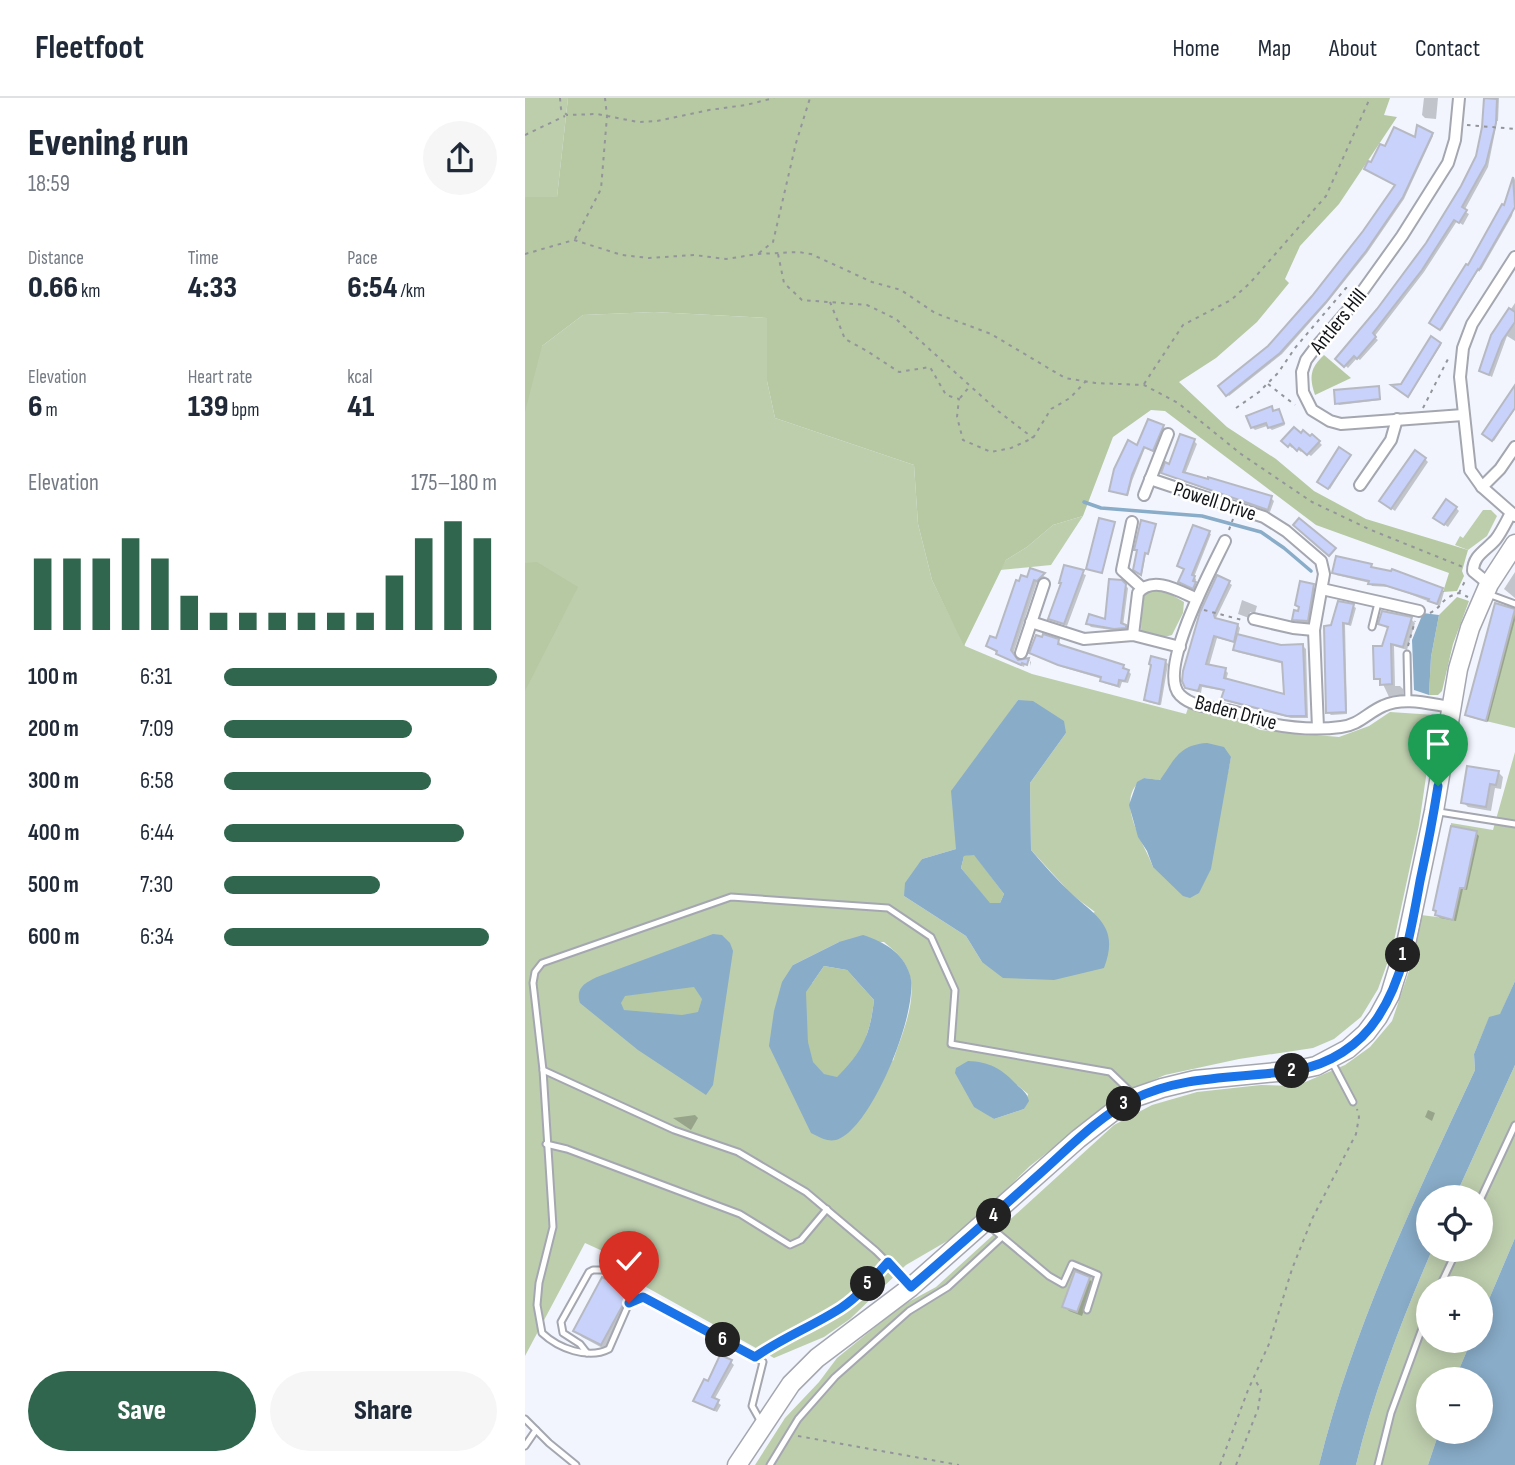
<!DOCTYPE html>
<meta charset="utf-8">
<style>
:root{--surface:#fff;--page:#f6f6f7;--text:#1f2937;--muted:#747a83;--line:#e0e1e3;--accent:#2f664d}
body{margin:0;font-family:"Sofia Sans Condensed",sans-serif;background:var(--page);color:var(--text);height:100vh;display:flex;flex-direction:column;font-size:26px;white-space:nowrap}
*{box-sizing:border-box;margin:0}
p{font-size:23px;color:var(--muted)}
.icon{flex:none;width:38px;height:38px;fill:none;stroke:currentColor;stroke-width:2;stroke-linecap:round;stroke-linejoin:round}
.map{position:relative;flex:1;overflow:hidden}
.side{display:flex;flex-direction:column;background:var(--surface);width:525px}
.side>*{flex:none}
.fabs{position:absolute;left:891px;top:1087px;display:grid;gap:14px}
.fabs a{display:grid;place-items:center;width:77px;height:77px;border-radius:50%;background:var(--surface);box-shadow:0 4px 18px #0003;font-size:35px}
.pin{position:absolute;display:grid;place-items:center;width:60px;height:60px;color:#fff;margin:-72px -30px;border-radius:50% 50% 50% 0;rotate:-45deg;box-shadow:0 0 7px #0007}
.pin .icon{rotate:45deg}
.km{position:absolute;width:35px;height:35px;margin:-18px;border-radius:50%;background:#222;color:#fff;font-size:19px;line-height:35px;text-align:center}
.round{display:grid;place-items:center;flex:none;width:74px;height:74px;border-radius:37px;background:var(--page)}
.head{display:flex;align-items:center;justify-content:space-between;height:119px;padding:0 28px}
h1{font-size:38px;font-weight:800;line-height:52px}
.figures{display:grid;grid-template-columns:repeat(3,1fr);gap:10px;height:119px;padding:7px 28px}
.figures div{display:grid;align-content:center}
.figures b{font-size:30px;font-weight:800}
.figures small{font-size:19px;font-weight:400}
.figures p{font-size:19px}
.chart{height:196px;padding:14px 28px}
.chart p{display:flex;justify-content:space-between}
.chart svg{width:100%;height:126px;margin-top:7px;stroke:var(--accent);stroke-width:6}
.primary-button{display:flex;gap:14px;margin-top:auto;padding:14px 28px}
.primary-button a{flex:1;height:80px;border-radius:42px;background:var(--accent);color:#fff;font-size:28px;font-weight:800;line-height:80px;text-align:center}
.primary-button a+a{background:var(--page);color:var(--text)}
ul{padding:0 28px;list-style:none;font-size:23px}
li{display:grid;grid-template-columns:112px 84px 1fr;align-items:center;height:52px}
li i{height:18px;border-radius:9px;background:var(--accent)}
header{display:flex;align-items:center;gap:42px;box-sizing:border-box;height:98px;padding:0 35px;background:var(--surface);border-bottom:2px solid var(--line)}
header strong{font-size:33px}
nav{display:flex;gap:38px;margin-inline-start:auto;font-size:24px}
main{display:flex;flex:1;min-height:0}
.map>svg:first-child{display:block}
</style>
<header>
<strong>Fleetfoot</strong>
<nav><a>Home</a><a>Map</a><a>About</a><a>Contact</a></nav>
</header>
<main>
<section class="side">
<div class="head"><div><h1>Evening run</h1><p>18:59</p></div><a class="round"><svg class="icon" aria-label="share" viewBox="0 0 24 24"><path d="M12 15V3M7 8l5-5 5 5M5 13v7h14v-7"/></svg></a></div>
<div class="figures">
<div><p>Distance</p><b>0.66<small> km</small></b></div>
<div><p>Time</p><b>4:33</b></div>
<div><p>Pace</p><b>6:54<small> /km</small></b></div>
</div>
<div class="figures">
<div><p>Elevation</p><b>6<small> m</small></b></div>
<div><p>Heart rate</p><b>139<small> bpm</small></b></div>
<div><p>kcal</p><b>41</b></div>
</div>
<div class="chart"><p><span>Elevation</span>175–180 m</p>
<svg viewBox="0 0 160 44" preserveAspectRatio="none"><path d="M5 44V19M15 44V19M25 44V19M35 44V12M45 44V19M55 44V32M65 44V38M75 44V38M85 44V38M95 44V38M105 44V38M115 44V38M125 44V25M135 44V12M145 44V6M155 44V12"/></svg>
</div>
<ul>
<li><b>100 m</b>6:31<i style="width:100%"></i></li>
<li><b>200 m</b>7:09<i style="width:69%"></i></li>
<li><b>300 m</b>6:58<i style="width:76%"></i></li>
<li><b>400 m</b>6:44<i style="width:88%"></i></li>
<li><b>500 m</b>7:30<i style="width:57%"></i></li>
<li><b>600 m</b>6:34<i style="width:97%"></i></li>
</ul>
<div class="primary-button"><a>Save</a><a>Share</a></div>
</section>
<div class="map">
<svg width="990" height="1367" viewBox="0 0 990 1367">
<rect width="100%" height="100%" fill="#f2f5fe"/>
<g fill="#bdcead" fill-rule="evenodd">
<path d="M0,0H43L32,99H0Z"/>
<path d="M0,213L17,248L58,217L129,214L242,220V283L250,320L389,367L393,426L407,482L440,548L507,576L661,616L663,610L708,620L735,632L814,639L844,628L865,614L910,617L894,727L867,852L853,891L836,919L809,941L788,950L714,961L640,977L598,995L505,1068L436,1135L381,1167L325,1221L299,1239L249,1260L121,1189L126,1175L60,1145L0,1258ZM493,602L541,635L505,685L506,752L547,797L570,814L457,864L441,838L379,798L397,761L431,751L461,648ZM706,659L695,713L628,769C619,744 587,701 619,680L634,682ZM314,844H359C364,849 371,853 375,859C400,888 378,932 368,963L268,867ZM492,987L503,996L499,1011L469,1021L462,1016Z"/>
<path d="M958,412H966L972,418L962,438L943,452L930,447L935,438L938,440Z"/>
<path d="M558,418L526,467L475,472L481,462L502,449L528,427Z"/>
<path d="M627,491L640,493L659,504L658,515L647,537C638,540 623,540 616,533L617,497Z"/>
<path d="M990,510V630L961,623Z"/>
<path d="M990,654V883L975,917L964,920L949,956L950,972C890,1101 828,1229 794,1367H230L260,1320L294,1284L312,1260L376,1208L411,1189L589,1027L627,1007L672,994L736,987L771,988L820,967L845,949L867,923L885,870L896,817L928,821L935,792L916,788L917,786L940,790L952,734L926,728V725L968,732Z"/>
<path d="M990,967V1140L956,1220V1190H903V1242L946,1243L930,1281H903V1334H914L903,1367H831C849,1293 877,1222 907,1152H956V1099H930Z"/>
</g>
<g fill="#b6c9a3">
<path d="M43,0H865L859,17L872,19L814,106L775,148L760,181L764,185L732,224L691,260L654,284L702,329L751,361L789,393L841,421L943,452L937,473L939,478L932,493L918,494L924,475L791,427L640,313L626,312L588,339L558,418L528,427L502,449L481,462L439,548L407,482L393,426L389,367L250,320L242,283V220L129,214L58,217L17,248L0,314V99H32Z"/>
<path d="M799,257L826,280L790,297C784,279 785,270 799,257Z"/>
<path d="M12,464L53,489L0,593V465Z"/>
<path d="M932,499L944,503L928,546L917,593L913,597H904L906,559L914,517Z"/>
<path d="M449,756L479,796L475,805L465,806L436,770L439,758Z"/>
<path d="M299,868L322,872L349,902C345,938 337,953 312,979L299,976L287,964L283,944L281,894Z"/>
<path d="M169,889L177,901L173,914L157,917L98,912L96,905L99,898Z"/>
</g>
<g fill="#89acc8" fill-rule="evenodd">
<path d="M898,515L914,517L906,559L904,597L889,592L887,542Z"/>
<path d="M493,602L508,603L539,623L541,635L505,685L506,752C519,767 533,783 548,797C574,820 594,830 579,870L529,882L478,880L457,864L441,838L379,798L380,785L397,761L431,751L426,693ZM449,757L479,796L475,805H465L436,770L439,758Z"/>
<path d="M682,645L699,649L706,659L686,771L674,795L665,800L658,798L628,769L622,753L613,739L604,707L612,684L619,680L635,682C650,661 654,647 682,645Z"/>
<path d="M188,836L197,837L205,845L208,853L188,987L181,997L113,952L55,905C50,890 60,885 72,879ZM169,889L177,901L173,914L157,917L99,912L96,905L100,898Z"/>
<path d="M338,837C359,844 378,854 385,877C395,911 346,1033 311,1042C302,1044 294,1039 286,1035L244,948L249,913L257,884L268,867L314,844ZM299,868L322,872L349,902C345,938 337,954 312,979L299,976L288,964L283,944L281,894Z"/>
<path d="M990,883V967L930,1099H903V1152H907C877,1222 849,1293 831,1367H794C828,1229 890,1101 950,972L949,956L964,919L975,916Z"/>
<path d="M443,963C464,964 476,970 490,985C497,992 502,994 504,1003L499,1011L469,1021L449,1009L430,975L431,970Z"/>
<path d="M990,1140V1367H903L914,1334H956V1281H930L946,1243L956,1242V1220Z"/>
</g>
<g fill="#0003" fill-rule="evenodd">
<path d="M899,0H913L911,21L900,20L897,17Z"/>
<path d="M960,0H974L973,23H965L971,29L963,69L939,113L944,116L938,127L932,123L899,174L849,239L853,242L835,262L832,260L823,270L813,261L848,219L902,146L938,89L953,58L959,29Z"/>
<path d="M907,36L908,38L879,101L842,155L802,205L757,256L704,298L695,288L744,249L789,199L840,134L872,87L847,67L861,50Z"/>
<path d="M990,79V103L987,118L956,172L954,171L917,232L907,225L980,110Z"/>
<path d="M990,205V243L982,238L967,279L956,273L968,238Z"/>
<path d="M906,240L916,247L884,298L870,288H877Z"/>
<path d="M853,289L856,302L814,307L812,305Z"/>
<path d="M990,291V311L969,343L959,336Z"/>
<path d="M746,310L756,316L760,327L747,332L742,328L730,332L727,329Z"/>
<path d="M638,329L640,330L629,354L620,350L607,383L603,398L588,394L586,393L613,349Z"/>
<path d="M788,338L797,347L786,358L778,352L776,354L769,348L767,350L759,343L785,341Z"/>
<path d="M669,343L672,346L660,376L746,400L749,403L745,414L641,377L638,375Z"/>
<path d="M815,352L825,359L805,391L794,383Z"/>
<path d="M900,361L903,364L870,413L860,406Z"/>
<path d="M931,410L934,413L923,429L913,422Z"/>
<path d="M589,426L577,475L564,472Z"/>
<path d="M630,428L624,455H621L617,476L610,471L613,452L611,451Z"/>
<path d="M669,430L686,436L669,479L671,481L670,491L657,485Z"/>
<path d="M846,468L850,471L917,491L919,494L915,508L882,495L863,489L847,488L845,485L811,477L809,474Z"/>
<path d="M540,469L561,477L542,528L525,521L537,486Z"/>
<path d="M506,473L521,479L515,485L512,484L488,556L493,564L504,562L506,564L505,568V563H501L499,569L476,558L463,548L473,543Z"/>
<path d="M990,474V500L979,491Z"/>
<path d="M596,484L603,490L598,528L603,532L593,533L566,529L563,526L581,523Z"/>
<path d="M704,485L707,487L690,522L713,527L715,530L713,538L756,549L778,548L781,551L783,620H766L701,603L698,600L700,593L677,589L676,595L662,589L660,573ZM692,540L711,545L710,551L712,554L759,566L760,598L701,582L703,575L700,572L684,568Z"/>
<path d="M788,488L791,491L785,526L772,524L769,521Z"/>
<path d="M717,502L732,508L730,515L725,514L724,520L713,516Z"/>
<path d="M828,508L831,510L826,528L820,526L822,616L806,617L803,614L808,529Z"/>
<path d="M989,513L990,522L963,624L944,619L942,616Z"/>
<path d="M886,521L890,525L882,552L869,548L870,588H875L878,591V598L864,599L857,584L851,580L864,531L855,526Z"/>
<path d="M533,543L536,546L535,549L598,568L606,576L603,585L597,584L595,590L579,585L577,581L537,569L506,554Z"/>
<path d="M640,563L643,566L636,607L623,604L620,602Z"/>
<path d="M973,674L978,679L976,691L970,690L966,713L943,709L938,704Z"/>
<path d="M951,735L954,738L942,792L938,791L931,823L915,820L912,817Z"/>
<path d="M903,1012L910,1015L907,1023L900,1019Z"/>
<path d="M170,1017L173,1020L166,1032L148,1020Z"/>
<path d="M564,1181L569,1186L557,1218L544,1213L539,1208Z"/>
<path d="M104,1195L110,1202L83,1253L57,1239L50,1232Z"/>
<path d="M206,1264L209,1267L189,1302L196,1307L192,1314L173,1305L170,1302Z"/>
</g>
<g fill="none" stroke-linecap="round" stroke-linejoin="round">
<path stroke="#89acc8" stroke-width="3.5" d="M559,404L576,410L677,418L736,434L759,450L786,473"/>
</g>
<g fill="#c8d2fa" stroke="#b7b9c2" stroke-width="2">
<path d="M959,0L972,1L971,25L961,66L937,109L942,112L934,125L929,122L897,172L848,235L851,239L832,261L829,258L819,269L810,261L852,211L901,145L936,88L951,58L957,29Z"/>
<path d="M892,27L908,35L878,99L841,153L801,204L755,255L701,298L693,288L743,248L787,198L838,133L870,87L839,71L843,63L846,64L855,46L860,48L869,29L890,39Z"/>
<path d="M988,79L990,109L954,172L953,171L915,232L904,225L941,166L943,167L977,106L979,107Z"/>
<path d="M984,210L990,214V224L977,243L964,277L954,273L966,237Z"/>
<path d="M906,238L916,245L883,299L866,287L876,286Z"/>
<path d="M990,287V310L967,343L957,336Z"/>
<path d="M854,288L855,301L810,306L809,292Z"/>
<path d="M747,308L748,313L754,311L759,325L743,330L741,325L726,330L721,318Z"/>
<path d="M623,321L639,327L628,353L619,349L607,377L602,397L584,393L589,371L603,342L612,347Z"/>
<path d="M769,329L776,335L778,332L785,338L787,336L795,343L782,357L774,350L772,353L765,346L763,349L756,343Z"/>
<path d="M655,336L670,341L658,374L683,381V379L747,398L743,412L636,375L640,364L644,366Z"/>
<path d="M814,349L826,357L803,391L792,384Z"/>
<path d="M890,352L901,360L866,411L854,403Z"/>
<path d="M921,401L932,409L919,427L908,420Z"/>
<path d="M574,420L590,424L577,475L561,471Z"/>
<path d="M774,420L811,450L804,458L768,427Z"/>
<path d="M616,422L631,426L623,456L620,455L616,477L608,472L612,452H609Z"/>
<path d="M668,427L685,433L667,477L670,478L668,483L671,484L668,491L653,484L659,471L652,468Z"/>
<path d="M811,458L847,466L846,469L866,473L867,471L918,490L912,506L903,503L904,501L878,493L859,487L843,486L844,483L807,475Z"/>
<path d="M539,467L559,472L539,526L523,521L536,485H534Z"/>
<path d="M505,470L520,475L512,483L509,482L486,552L493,562L504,560L502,567L497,565L496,567L471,556L472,553L461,548L465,538L471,540L491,482L494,483L496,477L502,479Z"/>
<path d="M692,477L705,483L689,517L690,520L713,526L709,544L689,538L681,566L701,570L699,580L759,596L757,564L708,552L712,536L756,547L778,546L781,618H762L696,601L699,592L675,587L673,593L660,590L657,583L658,573L675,514Z"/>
<path d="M584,481L597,482L601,486L596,525L601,527V530L589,531L561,526L564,516L580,521Z"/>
<path d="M775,483L789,486L783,523L767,522L769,512L773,513L774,509L770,507Z"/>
<path d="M813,503L829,506L824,526L818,525L821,614L801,615L799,528L806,527Z"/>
<path d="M970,505L990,511L961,623L940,617Z"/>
<path d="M857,513L887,519L878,549L866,546L867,586L855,587V581H849L848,548H857L863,529L853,526Z"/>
<path d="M518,536L534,541L533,546L599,567L598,570L604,572L600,583L594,582L593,588L575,583L576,579L533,567L504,555L511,537L517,539Z"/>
<path d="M626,558L641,562L634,606L619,602L626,567L624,566Z"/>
<path d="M942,668L974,673L971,687L965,686L961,709L936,705Z"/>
<path d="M926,728L952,733L940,790H935L928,822L910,817L911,813L908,812Z"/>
<path d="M550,1173L565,1179L552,1214L537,1209Z"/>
<path d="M77,1179L105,1194L76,1247L48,1233Z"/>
<path d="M195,1257L207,1262L187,1299L194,1302L189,1312L168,1303L179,1281L183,1283Z"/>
</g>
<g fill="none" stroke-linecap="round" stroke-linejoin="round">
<g stroke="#a5a7b0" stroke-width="9">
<g id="lane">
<path d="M963,496L990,506"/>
<path d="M847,529L853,505"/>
<path d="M882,556L883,603"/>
<path d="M914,714L990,726"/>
<path d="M807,964L828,1004"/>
<path d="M18,972L149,1032L213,1054L281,1094L351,1153L385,1187"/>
<path d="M21,1046L42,1051L215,1116L265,1147L276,1142L302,1111"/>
<path d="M956,1100L990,1027"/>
<path d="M463,1127L524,1178L538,1186L547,1166L573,1177L562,1212"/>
<path d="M914,1190L932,1152"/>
<path d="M118,1199L104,1205L84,1251C63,1262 33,1250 17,1235L12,1207L14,1185L28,1129L18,972L8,885L10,874L17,865L206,799L363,810L406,839L430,892L426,946L585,974L609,997"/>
<path d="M62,1255L55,1246L38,1235L36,1224L64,1174L68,1172H82L96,1177L118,1199L238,1264L227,1308L236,1324"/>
<path d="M230,1259C257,1240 288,1228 316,1210C335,1198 349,1180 363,1164"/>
<path d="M0,1321L24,1345L51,1367"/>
<path d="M0,1348L11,1332"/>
<path d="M245,1367L273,1321L310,1279L384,1213L423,1189L476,1140"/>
<path d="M853,1367L866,1315L903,1214"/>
</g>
</g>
<g stroke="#a5a7b0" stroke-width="14">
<g id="street">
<path d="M934,0L930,42L923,65L877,138L829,205L790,250L781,262L777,274L778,294L787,312L805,323L816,326L938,317"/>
<path d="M990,159L947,226L938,250L935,279L945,372L957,389L990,418"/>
<path d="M625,381L739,419L761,433L796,463L799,476L789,532L793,630"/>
<path d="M835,387L866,342L872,321"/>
<path d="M957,389L975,371L990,349"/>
<path d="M619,397L643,336"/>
<path d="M607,424L597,472L617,490"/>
<path d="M700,443C687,470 631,573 655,597C669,611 693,609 711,614C723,617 734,624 746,626C767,630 794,632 816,629C834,627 842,615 858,608C879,598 905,606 926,609"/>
<path d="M964,486L948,473C948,457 962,452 971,441C977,433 981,424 986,415"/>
<path d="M797,491L894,513"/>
<path d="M729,521L768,530L789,532"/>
<path d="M506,524L559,541L608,537L655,549"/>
<path d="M608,537L613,495C628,477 654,493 672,501"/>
<path d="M496,555L519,486"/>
</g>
</g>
<g stroke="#a5a7b0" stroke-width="21">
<path id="primary" d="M212,1367L266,1286L292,1260L386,1189L553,1041L594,1009L611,999L637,990L670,982L772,972L791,968L823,951L841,935L853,919L865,897L882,841L909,713L933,571L945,530L964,486L990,446"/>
</g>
<g stroke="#93959b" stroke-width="2" stroke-dasharray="3.5 5" stroke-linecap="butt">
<path d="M35,0L36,11L42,17L72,16L113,24L132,23L184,12L221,7L249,0"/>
<path d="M942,27L990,31"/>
<path d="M0,37L40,18"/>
<path d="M50,141L76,91L82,18L80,0"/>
<path d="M234,155L248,144L271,45L285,0"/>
<path d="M0,156L49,142L97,157L124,160L169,157L201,161L233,156L273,154L286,156L347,184L376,192L410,215L466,236L540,280L570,285L619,287L653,305L716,356L787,404L846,432L938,469"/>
<path d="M253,156L259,185L277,202L342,207L371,221L473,313L508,340"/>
<path d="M305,204L320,241L342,253L374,274L405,269L421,297L434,301L432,319L438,342L466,354L486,350L508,340L526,311L545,300L561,283"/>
<path d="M619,286L658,227L706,202L725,185L801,98L845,0"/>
<path d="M743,286L770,307"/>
<path d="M435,300L445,288"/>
<path d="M711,310L734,294L753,275L770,250L821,190H825"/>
<path d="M898,310L923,261"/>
<path d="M704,432L708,421"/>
<path d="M934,495L940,483"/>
<path d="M679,512L717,522"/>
<path d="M905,515C919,508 914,501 934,495L943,499"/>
<path d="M883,548L890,523"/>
<path d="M273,1338L434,1367"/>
<path d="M695,1367L723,1292L744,1246L767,1171L787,1121L831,1036L834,1019L832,1011"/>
<path d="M711,1367L733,1311L736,1292L729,1280"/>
</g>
<use href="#lane" stroke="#fff" stroke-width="5"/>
<use href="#street" stroke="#fff" stroke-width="10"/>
<use href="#primary" stroke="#fff" stroke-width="18"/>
</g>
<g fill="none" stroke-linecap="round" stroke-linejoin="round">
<g stroke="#fff" stroke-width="14">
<path id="route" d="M104,1205L118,1199L230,1259C257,1240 288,1228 316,1210C334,1198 349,1180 363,1164L386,1189C428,1153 469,1117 510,1080C541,1053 572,1019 609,1001C659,976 717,981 771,972C804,967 835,947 853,919C879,880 887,827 895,783C902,751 908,720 913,688"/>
</g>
<use href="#route" stroke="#1a73e8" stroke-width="9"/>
</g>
<g text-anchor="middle" stroke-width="5" stroke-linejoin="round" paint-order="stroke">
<g font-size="21" fill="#141518" stroke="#fff">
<text transform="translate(813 223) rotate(-51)" y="7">Antlers Hill</text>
<text transform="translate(690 403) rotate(18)" y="7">Powell Drive</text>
<text transform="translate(711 614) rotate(15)" y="7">Baden Drive</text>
</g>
</g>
</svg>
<div class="fabs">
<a><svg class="icon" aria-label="locate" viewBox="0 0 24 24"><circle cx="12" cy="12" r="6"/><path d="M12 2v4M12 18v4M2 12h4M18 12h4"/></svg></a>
<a>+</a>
<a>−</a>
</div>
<div class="pin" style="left:913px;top:688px;background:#1e9e55"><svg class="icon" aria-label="arrive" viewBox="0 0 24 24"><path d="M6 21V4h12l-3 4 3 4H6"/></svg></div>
<div class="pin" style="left:104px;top:1205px;background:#d93025"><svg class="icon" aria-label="check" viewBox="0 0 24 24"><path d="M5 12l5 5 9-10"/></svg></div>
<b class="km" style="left:878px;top:857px">1</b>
<b class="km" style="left:767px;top:973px">2</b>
<b class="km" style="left:599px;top:1006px">3</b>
<b class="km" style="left:469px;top:1118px">4</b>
<b class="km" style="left:343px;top:1186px">5</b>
<b class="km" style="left:198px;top:1242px">6</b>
</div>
</main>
